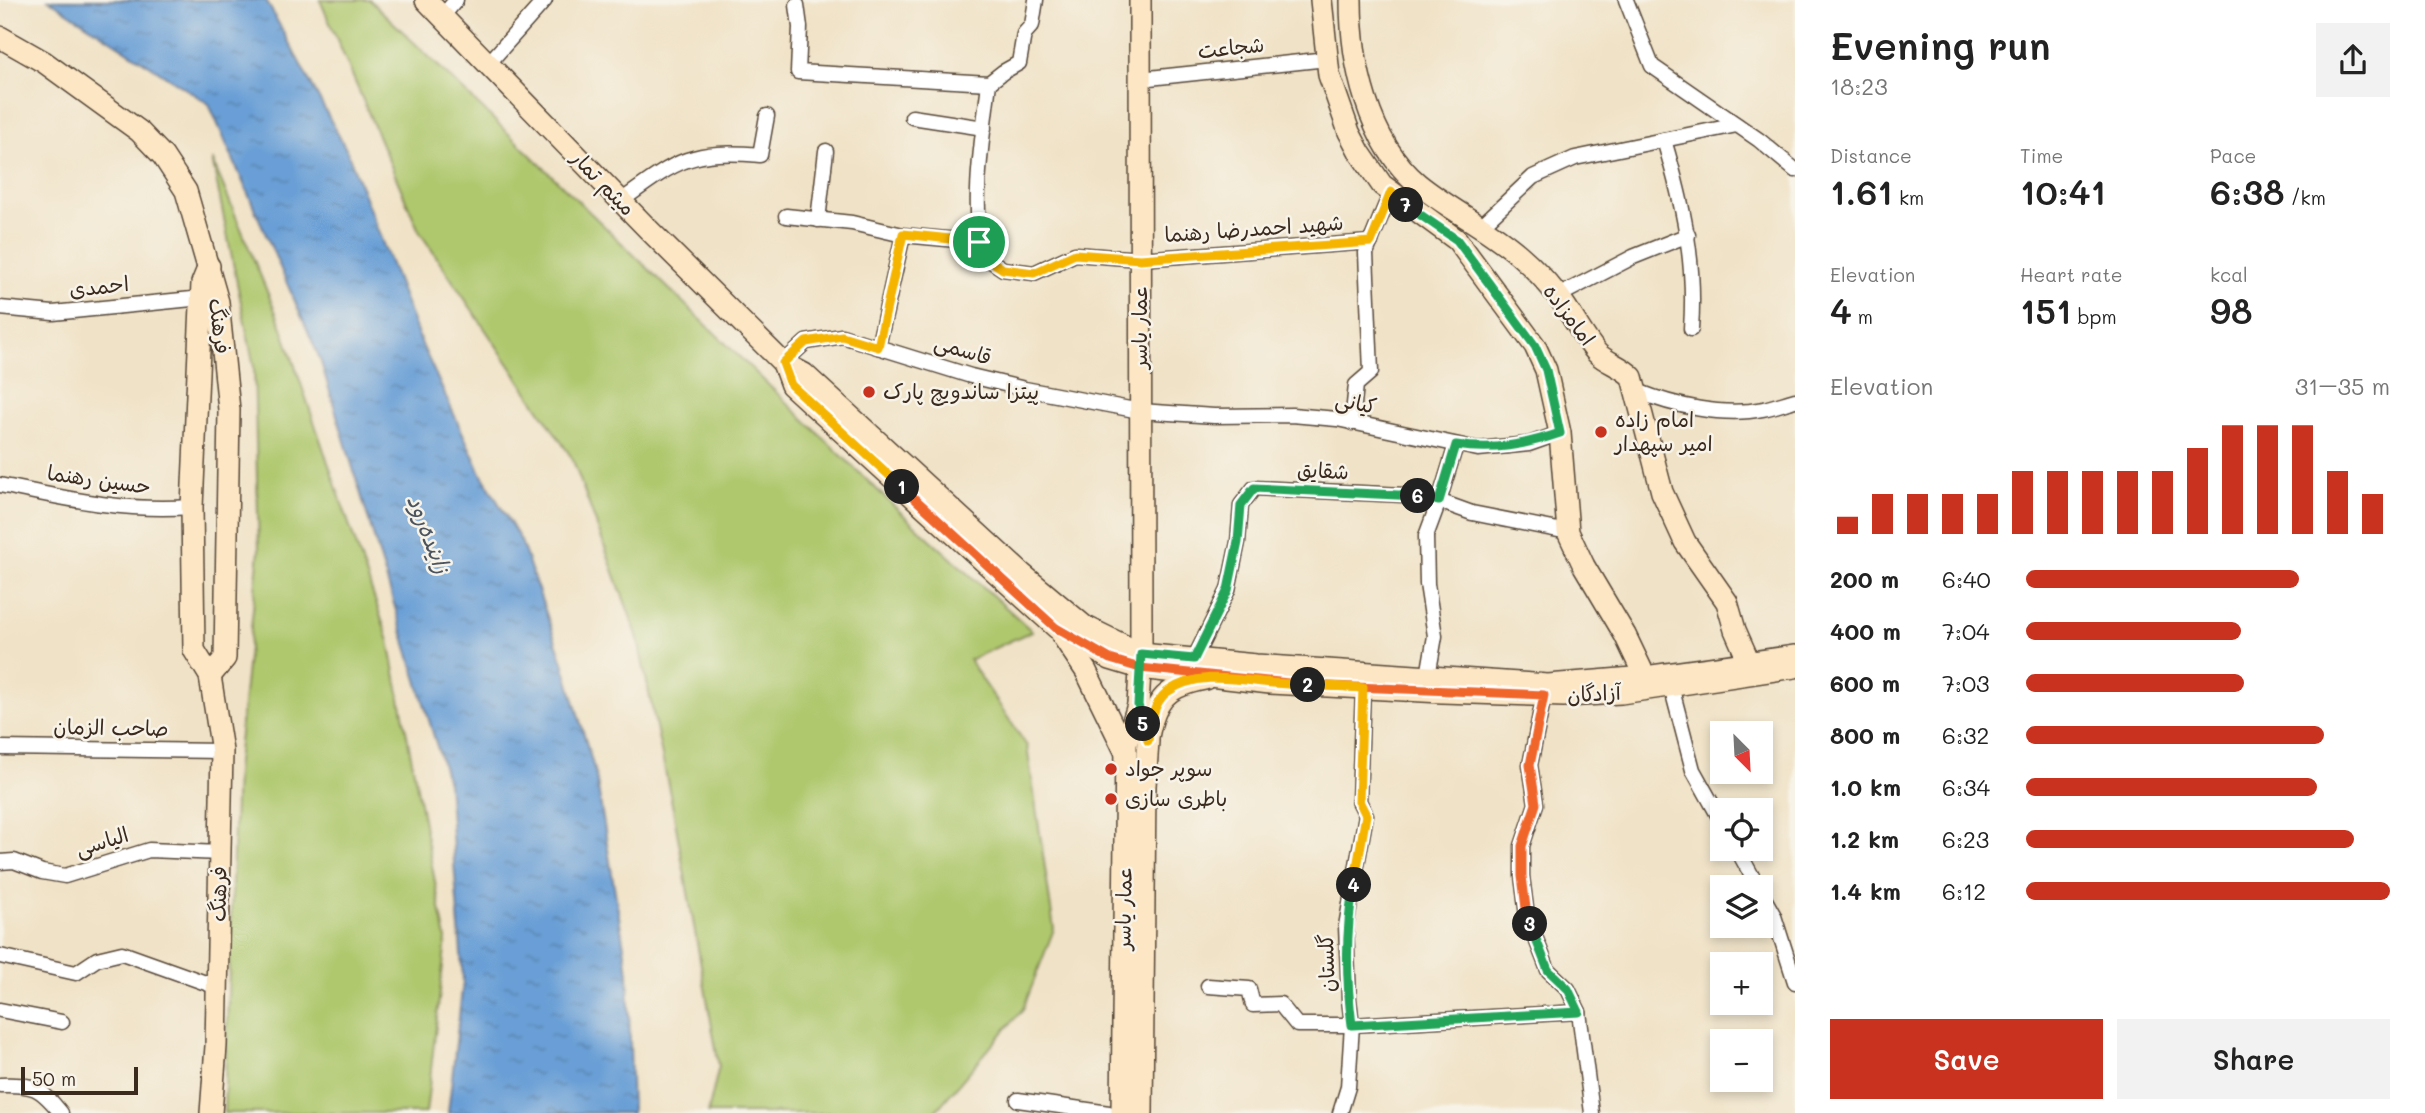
<!DOCTYPE html>
<meta charset="utf-8">
<style>
:root{--surface:#fff;--page:#f2f2f2;--text:#222;--muted:#767676;--accent:#c8321e}
body{margin:0;font-family:Mali,"Playpen Sans Arabic",sans-serif;background:var(--page);color:var(--text);height:100vh;display:flex;flex-direction:column;font-size:26px;white-space:nowrap}
*{box-sizing:border-box;margin:0}
p{font-size:23px;color:var(--muted)}
.icon{flex:none;width:38px;height:38px;fill:none;stroke:currentColor;stroke-width:2;stroke-linecap:round;stroke-linejoin:round}
.map{position:relative;flex:1;overflow:hidden}
.side{display:flex;flex-direction:column;background:var(--surface);width:630px}
.side>*{flex:none}
.needle{width:46px;rotate:156deg}
.fabs{position:absolute;left:1710px;top:721px;display:grid;gap:14px}
.fabs a{display:grid;place-items:center;width:63px;height:63px;border-radius:0px;background:var(--surface);box-shadow:0 4px 10px #0003;font-size:35px}
.scale{position:absolute;left:21px;bottom:18px;width:117px;box-sizing:border-box;padding-left:7px;border:4px solid #3b2a1e;border-top:0;font-size:19px;line-height:24px;white-space:nowrap;color:#3b2a1e;-webkit-text-stroke:5px #f7f3e8;paint-order:stroke}
.pin{position:absolute;display:grid;place-items:center;width:60px;height:60px;color:#fff;margin:-30px;border:4px solid #fff;border-radius:50%;box-shadow:0 2px 7px #0007}
.km{position:absolute;width:35px;height:35px;margin:-18px;border-radius:50%;background:#222;color:#fff;font-size:19px;line-height:35px;text-align:center}
.round{display:grid;place-items:center;flex:none;width:74px;height:74px;border-radius:0px;background:var(--page)}
.overview{display:flex;align-items:center;justify-content:space-between;height:119px;padding:0 35px}
h1{font-size:38px;font-weight:600;line-height:52px}
.stats{display:grid;grid-template-columns:repeat(3,1fr);gap:10px;height:119px;padding:7px 35px}
.stats div{display:grid;align-content:center}
.stats b{font-size:35px;font-weight:600}
.stats small{font-size:19px;font-weight:400}
.stats p{font-size:19px}
.chart{height:196px;padding:14px 35px}
.chart p{display:flex;justify-content:space-between}
.chart svg{width:100%;height:126px;margin-top:7px;stroke:var(--accent);stroke-width:6}
.action{display:flex;gap:14px;margin-top:auto;padding:14px 35px}
.action a{flex:1;height:80px;border-radius:0px;background:var(--accent);color:#fff;font-size:28px;font-weight:600;line-height:80px;text-align:center}
.action a+a{background:var(--page);color:var(--text)}
ul{padding:0 35px;list-style:none;font-size:23px}
li{display:grid;grid-template-columns:112px 84px 1fr;align-items:center;height:52px}
li i{height:18px;border-radius:9px;background:var(--accent)}
main{display:flex;flex:1;min-height:0}
.map>svg:first-child{display:block}
</style>
<main>
<div class="map">
<svg width="1795" height="1113" viewBox="0 0 1795 1113">
<defs>
<pattern id="water-ripples" width="26" height="14" patternUnits="userSpaceOnUse" patternTransform="scale(1.75)"><rect width="26" height="14" fill="#699fd6"/><path d="M2 4q2-2 4 0t4 0M15 11q2-2 4 0t4 0" fill="none" stroke="#5882ad"/></pattern>
</defs>
<rect width="100%" height="100%" fill="#f7f3e8"/>
<filter id="ink" filterUnits="userSpaceOnUse"><feTurbulence type="fractalNoise" baseFrequency=".0143" numOctaves="2"/><feDisplacementMap in="SourceGraphic" scale="14" xChannelSelector="R" yChannelSelector="G"/><feConvolveMatrix kernelMatrix="1 2 1 2 8 2 1 2 1" color-interpolation-filters="sRGB"/></filter>
<filter id="wash" filterUnits="userSpaceOnUse"><feTurbulence type="fractalNoise" baseFrequency=".00686" numOctaves="4" result="noise"/><feDisplacementMap in="SourceGraphic" scale="28" xChannelSelector="R" yChannelSelector="G"/><feGaussianBlur stdDeviation="1.57" result="paint"/><feColorMatrix in="noise" values="0 0 0 0 0 0 0 0 0 0 0 0 0 0 0 0 0 1.4 0 .05"/><feComposite in="paint" operator="in"/></filter>
<g filter="url(#wash)">
<rect width="100%" height="100%" fill="#f0e2c6"/>
<g fill="#afc86d" stroke="#757946" stroke-width="2">
<path d="M320,0H370L898,510L1032,631L969,660L1027,746L1054,929L1023,1009L934,1113H708L719,1066L673,809L637,635L572,458L419,231Z"/>
<path d="M212,159L281,325L389,641L446,939L426,1113H224L236,772L259,551L254,367Z"/>
</g>
<path fill="url(#water-ripples)" stroke="#52647a" stroke-width="2" d="M49,0H266L347,151L423,347L482,475L521,541L563,662L596,776L628,971L632,1113H448L463,981L448,783L320,359L209,104Z"/>
</g>
<g filter="url(#ink)">
<g fill="none" stroke-linecap="round" stroke-linejoin="round">
<g stroke="#564637" stroke-width="17">
<g id="street">
<path d="M1036,0L1032,25L1024,34L1019,63L1003,72L989,83C982,143 972,195 982,255L1003,269L1034,273L1075,254L1140,259L1371,242"/>
<path d="M1626,0L1652,66L1759,140L1795,170"/>
<path d="M797,5L800,27L798,72L989,83"/>
<path d="M442,17L456,0"/>
<path d="M488,64L545,0"/>
<path d="M1140,79L1327,59"/>
<path d="M912,117L984,128"/>
<path d="M1664,140C1683,204 1696,261 1691,329"/>
<path d="M621,201C676,161 690,149 760,155L767,116"/>
<path d="M786,216L852,223L903,235L979,242"/>
<path d="M818,220L826,151"/>
<path d="M1482,225L1533,177L1575,158L1737,125"/>
<path d="M1558,296L1633,257L1688,235"/>
<path d="M0,308L53,313L202,298"/>
<path d="M878,347L903,235"/>
<path d="M783,363L806,342L842,336L971,376L1025,389L1140,411L1214,416L1292,415L1337,419L1478,449L1529,444L1560,433"/>
<path d="M1637,391C1674,406 1723,417 1763,409C1774,407 1784,403 1795,400"/>
<path d="M1352,423L1356,385L1371,372L1366,253L1391,192"/>
<path d="M0,485C68,499 122,512 192,507"/>
<path d="M1194,659L1228,590L1238,542L1241,505L1254,488L1425,496L1472,513L1568,532"/>
<path d="M1428,676L1435,636L1427,584L1426,536L1439,501L1456,445"/>
<path d="M1671,686L1693,770L1722,822"/>
<path d="M1544,695L1530,765L1536,804L1522,846V876L1527,916L1548,970L1568,989L1579,1012L1592,1113"/>
<path d="M0,748L222,751"/>
<path d="M1737,849L1758,887"/>
<path d="M0,862L14,861L42,872L65,876L149,850L220,853"/>
<path d="M1760,891L1774,916L1795,982"/>
<path d="M0,956L76,973L97,959L122,953L217,987"/>
<path d="M1208,986L1249,989L1253,1005L1280,1004L1297,1025H1352L1579,1012"/>
<path d="M0,1010L62,1022"/>
<path d="M0,1085C34,1084 40,1087 61,1113"/>
<path d="M1018,1100L1109,1113"/>
<path d="M1340,1113L1348,1087L1352,1025L1349,999L1346,926L1366,815L1359,801L1363,688"/>
</g>
</g>
<g stroke="#564637" stroke-width="24">
<g id="secondary">
<path d="M426,0L649,230L783,363"/>
<path d="M1321,0L1329,75L1349,132L1360,153L1382,185L1457,240L1535,346L1546,370L1560,433L1568,532L1584,566L1625,635L1645,677"/>
<path d="M1351,0C1351,63 1368,142 1418,184C1450,210 1487,227 1518,254C1532,266 1547,282 1558,296C1572,314 1582,336 1597,353C1607,363 1622,366 1632,377L1662,492L1685,542L1727,602L1735,630L1750,664"/>
<path d="M0,37L44,62L139,131L163,156L186,191L218,302L229,410L225,658L210,676"/>
<path d="M209,266L202,283L192,507L194,650L210,676L222,751L216,1046L211,1113"/>
<path d="M1062,635L1086,671L1126,753"/>
<path d="M1795,656L1645,677L1548,685L1256,665L1141,654L1084,626L1022,574L804,374L783,363L791,385L1057,628L1110,659L1140,668L1270,683L1442,692L1564,696L1621,693L1795,667"/>
<path d="M1138,705L1148,741L1145,786L1142,1113"/>
<path d="M1148,737C1155,699 1167,686 1205,679"/>
<path d="M1122,1113L1126,744L1138,705L1141,654L1140,0"/>
</g>
</g>
<use href="#street" stroke="#fff" stroke-width="14"/>
<use href="#secondary" stroke="#fce6c4" stroke-width="21"/>
</g>
</g>
<g fill="none" stroke-linecap="round" stroke-linejoin="round" filter="url(#ink)">
<g stroke="#fff" stroke-width="14">
<path id="split-1" d="M902,487L791,385L783,363L806,342L842,336L878,347L903,234L979,242"/>
</g>
<g stroke="#fff" stroke-width="14">
<path id="split-2" d="M902,487L1056,628L1110,659L1140,668L1308,685"/>
</g>
<g stroke="#fff" stroke-width="14">
<path id="split-3" d="M1308,685L1544,695L1530,765L1536,804L1522,846V876L1527,916L1530,924"/>
</g>
<g stroke="#fff" stroke-width="14">
<path id="split-4" d="M1354,885C1345,931 1346,978 1352,1025L1579,1012L1568,989L1548,970L1530,924"/>
</g>
<g stroke="#fff" stroke-width="14">
<path id="split-5" d="M1143,724L1148,741C1150,725 1153,703 1167,692C1198,670 1238,680 1272,683C1302,685 1333,686 1363,688L1359,801L1366,815L1354,885"/>
</g>
<g stroke="#fff" stroke-width="14">
<path id="split-6" d="M1143,724L1138,705L1141,654L1194,659L1228,590L1238,542L1241,505L1254,488L1418,496"/>
</g>
<g stroke="#fff" stroke-width="14">
<path id="split-7" d="M1406,205L1457,240L1535,346L1546,370L1560,433C1525,445 1492,451 1456,445L1439,501L1418,496"/>
</g>
<g stroke="#fff" stroke-width="14">
<path id="split-8" d="M979,242L982,255L1003,269L1034,273L1075,254L1140,259L1371,242L1391,192L1406,205"/>
</g>
<use href="#split-1" stroke="#f5b400" stroke-width="9"/>
<use href="#split-2" stroke="#f0652b" stroke-width="9"/>
<use href="#split-3" stroke="#f0652b" stroke-width="9"/>
<use href="#split-4" stroke="#22a559" stroke-width="9"/>
<use href="#split-5" stroke="#f5b400" stroke-width="9"/>
<use href="#split-6" stroke="#22a559" stroke-width="9"/>
<use href="#split-7" stroke="#22a559" stroke-width="9"/>
<use href="#split-8" stroke="#f5b400" stroke-width="9"/>
</g>
<g fill="#c8321e" stroke="#f7f3e8" stroke-width="2.5">
<circle cx="869" cy="392" r="7"/>
<circle cx="1601" cy="432" r="7"/>
<circle cx="1111" cy="769" r="7"/>
<circle cx="1111" cy="799" r="7"/>
</g>
<g text-anchor="middle" stroke-width="5" stroke-linejoin="round" paint-order="stroke">
<g font-size="21" fill="#3b2a1e" stroke="#f7f3e8">
<text transform="translate(1231 48) rotate(-6)" y="7">شجاعت</text>
<text transform="translate(603 183) rotate(46)" y="7">میثم تمار</text>
<text transform="translate(1254 229) rotate(-4)" y="7">شهید احمدرضا رهنما</text>
<text transform="translate(99 287) rotate(-6)" y="7">احمدی</text>
<text transform="translate(1569 315) rotate(53)" y="7">امامزاده</text>
<text transform="translate(219 326) rotate(83)" y="7">فرهنگ</text>
<text transform="translate(1140 327) rotate(-90)" y="7">عمار یاسر</text>
<text transform="translate(963 350) rotate(17)" y="7">قاسمی</text>
<text transform="translate(1356 403) rotate(11)" y="7">کیانی</text>
<text transform="translate(1323 471) rotate(3)" y="7">شقایق</text>
<text transform="translate(99 480) rotate(8)" y="7">حسین رهنما</text>
<text transform="translate(1594 694) rotate(-3)" y="7">آزادگان</text>
<text transform="translate(111 728) rotate(1)" y="7">صاحب الزمان</text>
<text transform="translate(102 842) rotate(-17)" y="7">الیاسی</text>
<text transform="translate(219 894) rotate(-89)" y="7">فرهنگ</text>
<text transform="translate(1124 908) rotate(-89)" y="7">عمار یاسر</text>
<text transform="translate(1327 963) rotate(-92)" y="7">گلستان</text>
</g>
<g font-size="21" fill="#3b2a1e" stroke="#f7f3e8" text-anchor="start">
<text x="883" y="399">پیتزا ساندویچ پارک</text>
<text x="1615" y="427">امام زاده<tspan x="1615" dy="24">امیر سپهدار</tspan></text>
<text x="1125" y="776">سوپر جواد</text>
<text x="1125" y="806">باطری سازی</text>
</g>
<g font-size="23" font-style="italic" fill="#4b535e" stroke="#f7f3e8">
<text transform="translate(429 534) rotate(69)" y="8">زاینده‌رود</text>
</g>
</g>
</svg>
<div class="fabs">
<a><svg class="needle" viewBox="-14 -14 28 28"><path d="M0-13l5 13h-10z" fill="#e53935"/><path d="M0 13l5-13h-10z" fill="#767676"/></svg></a>
<a><svg class="icon" aria-label="locate" viewBox="0 0 24 24"><circle cx="12" cy="12" r="6"/><path d="M12 2v4M12 18v4M2 12h4M18 12h4"/></svg></a>
<a><svg class="icon" aria-label="layers" viewBox="0 0 24 24"><path d="M12 4l9 5-9 5-9-5zM3 14l9 5 9-5"/></svg></a>
<a>+</a>
<a>−</a>
</div>
<div class="scale">50 m</div>
<div class="pin" style="left:979px;top:242px;background:#1e9e55"><svg class="icon" aria-label="arrive" viewBox="0 0 24 24"><path d="M6 21V4h12l-3 4 3 4H6"/></svg></div>
<b class="km" style="left:902px;top:487px">1</b>
<b class="km" style="left:1308px;top:685px">2</b>
<b class="km" style="left:1530px;top:924px">3</b>
<b class="km" style="left:1354px;top:885px">4</b>
<b class="km" style="left:1143px;top:724px">5</b>
<b class="km" style="left:1418px;top:496px">6</b>
<b class="km" style="left:1406px;top:205px">7</b>
</div>
<section class="side">
<div class="overview"><div><h1>Evening run</h1><p>18:23</p></div><a class="round"><svg class="icon" aria-label="share" viewBox="0 0 24 24"><path d="M12 15V3M7 8l5-5 5 5M5 13v7h14v-7"/></svg></a></div>
<div class="stats">
<div><p>Distance</p><b>1.61<small> km</small></b></div>
<div><p>Time</p><b>10:41</b></div>
<div><p>Pace</p><b>6:38<small> /km</small></b></div>
</div>
<div class="stats">
<div><p>Elevation</p><b>4<small> m</small></b></div>
<div><p>Heart rate</p><b>151<small> bpm</small></b></div>
<div><p>kcal</p><b>98</b></div>
</div>
<div class="chart"><p><span>Elevation</span>31–35 m</p>
<svg viewBox="0 0 160 44" preserveAspectRatio="none"><path d="M5 44V38M15 44V30M25 44V30M35 44V30M45 44V30M55 44V22M65 44V22M75 44V22M85 44V22M95 44V22M105 44V14M115 44V6M125 44V6M135 44V6M145 44V22M155 44V30"/></svg>
</div>
<ul>
<li><b>200 m</b>6:40<i style="width:75%"></i></li>
<li><b>400 m</b>7:04<i style="width:59%"></i></li>
<li><b>600 m</b>7:03<i style="width:60%"></i></li>
<li><b>800 m</b>6:32<i style="width:82%"></i></li>
<li><b>1.0 km</b>6:34<i style="width:80%"></i></li>
<li><b>1.2 km</b>6:23<i style="width:90%"></i></li>
<li><b>1.4 km</b>6:12<i style="width:100%"></i></li>
</ul>
<div class="action"><a>Save</a><a>Share</a></div>
</section>
</main>
